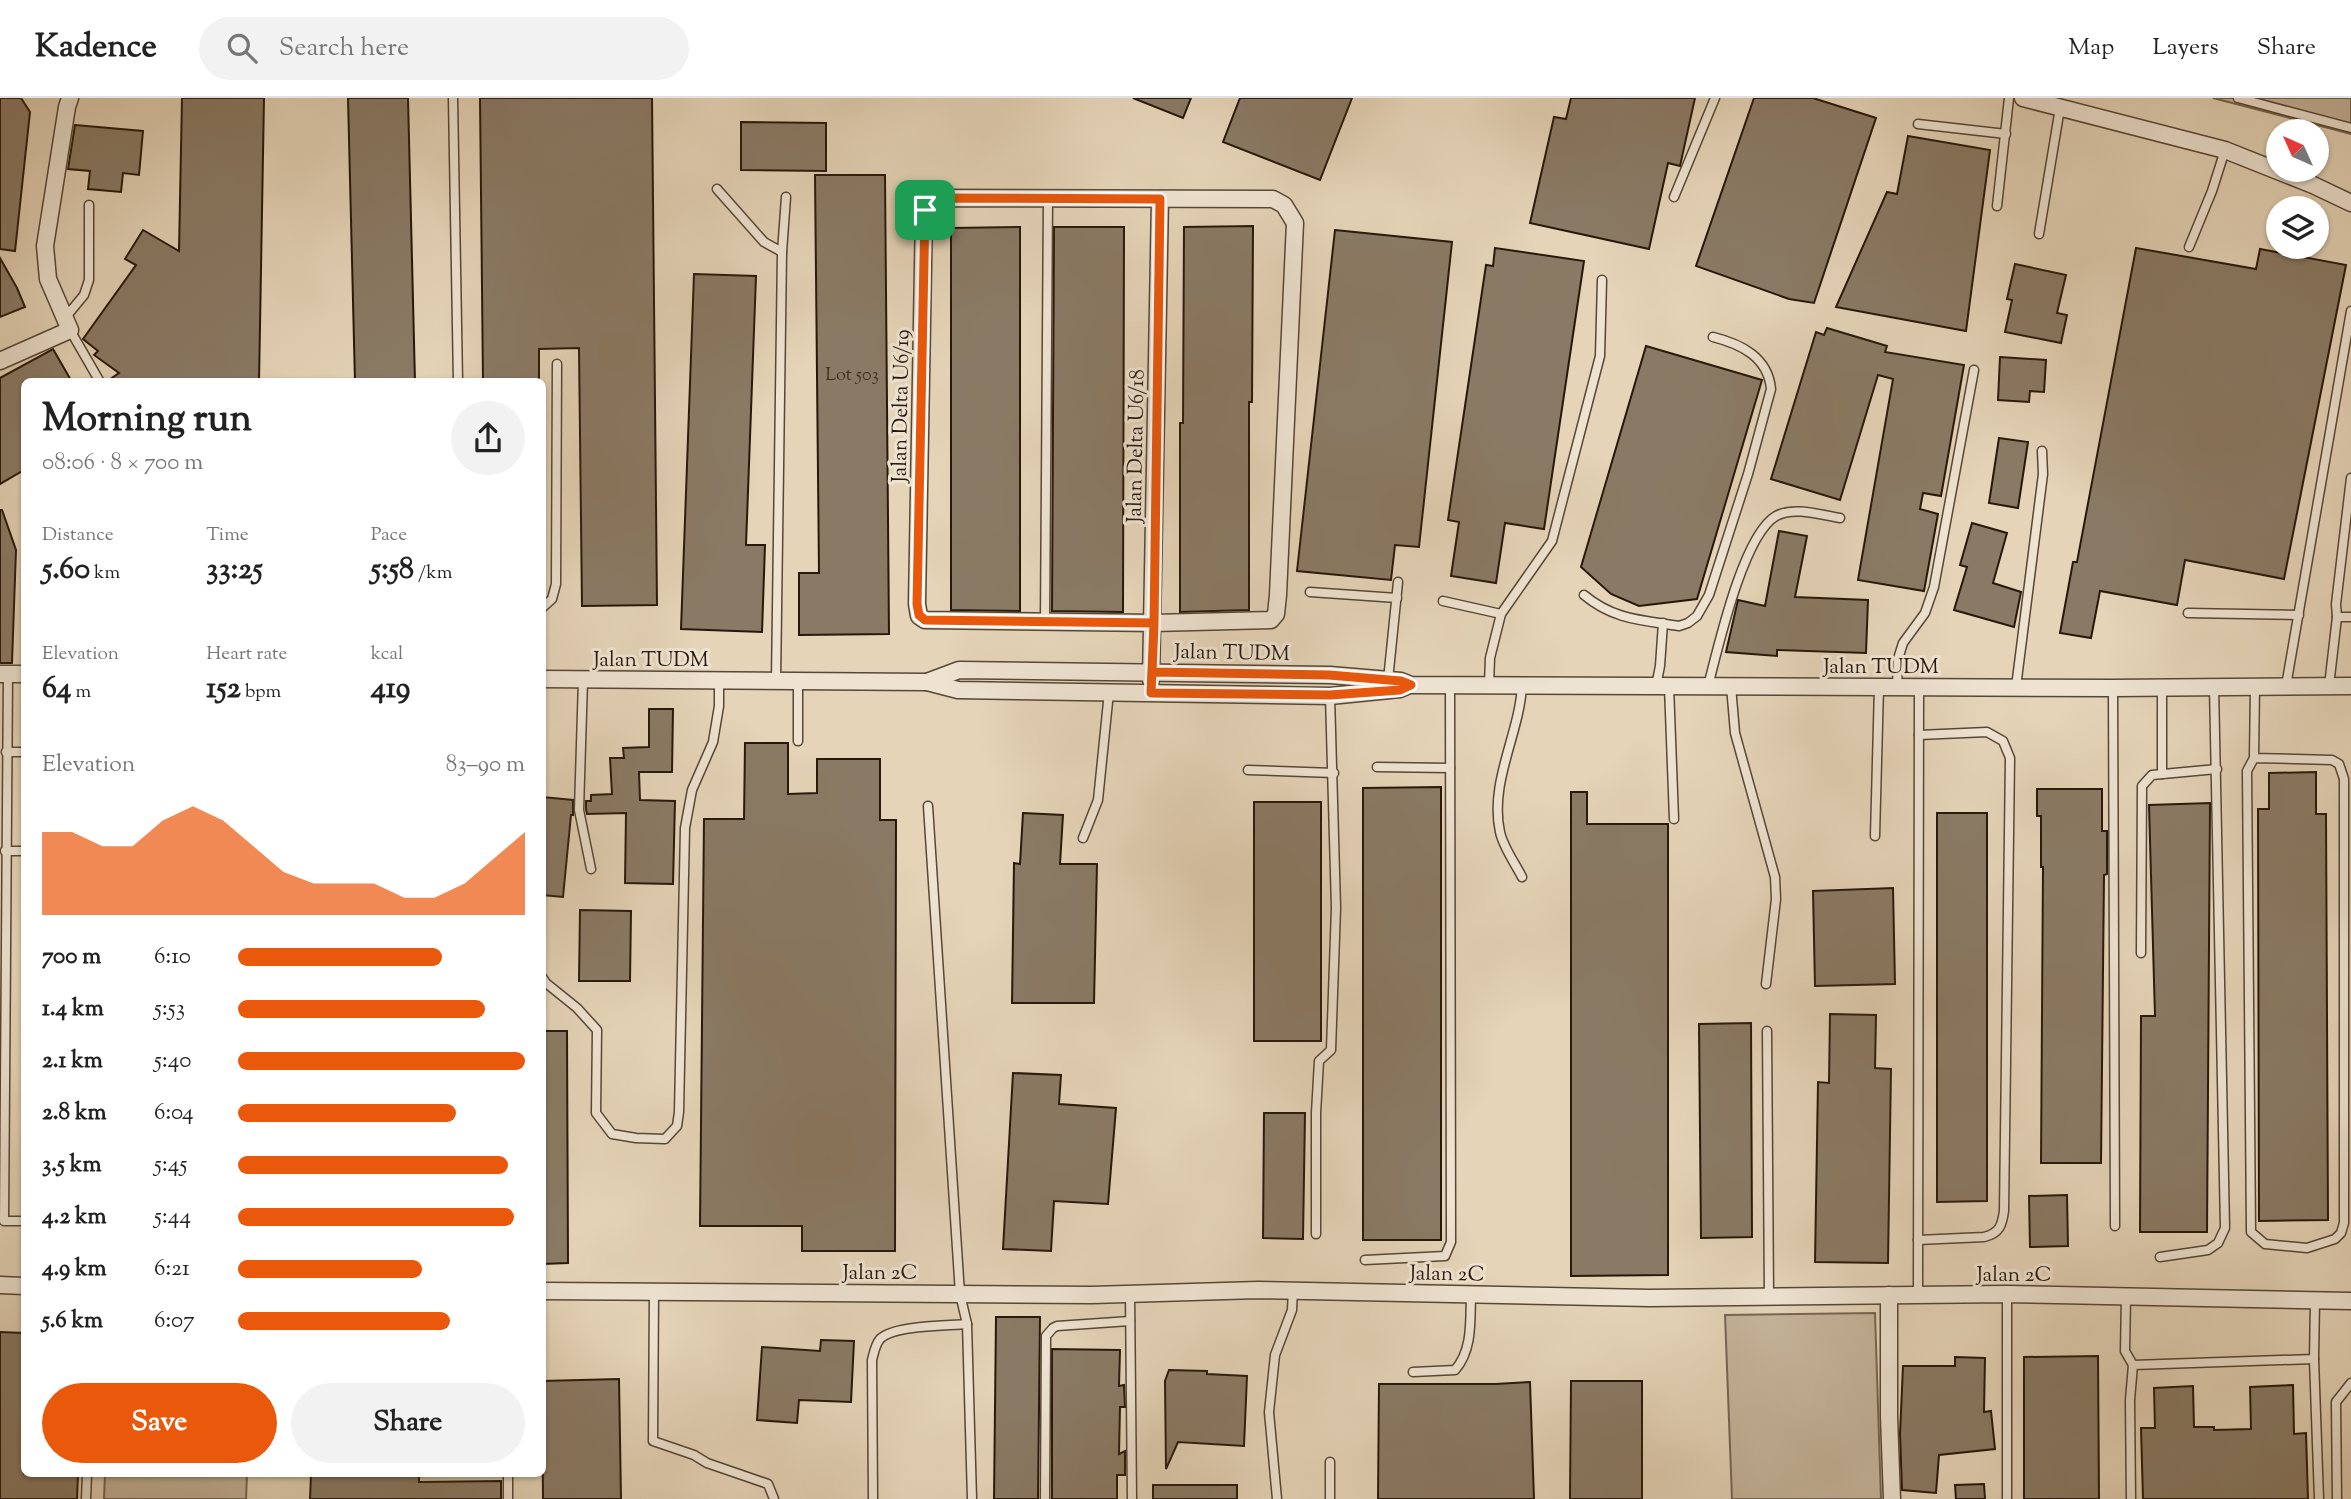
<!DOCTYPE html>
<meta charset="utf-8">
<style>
:root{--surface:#fff;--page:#f2f2f2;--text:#222;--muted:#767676;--line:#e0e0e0;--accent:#ea580c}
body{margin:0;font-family:"Sorts Mill Goudy",serif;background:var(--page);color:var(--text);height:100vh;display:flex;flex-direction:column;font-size:26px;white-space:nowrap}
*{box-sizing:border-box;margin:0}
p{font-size:23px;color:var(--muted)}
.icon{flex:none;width:38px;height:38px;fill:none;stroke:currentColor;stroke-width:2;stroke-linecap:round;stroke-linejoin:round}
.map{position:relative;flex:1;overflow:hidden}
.side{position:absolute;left:21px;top:280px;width:525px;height:1099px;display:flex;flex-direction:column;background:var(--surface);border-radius:10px;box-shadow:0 2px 5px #0004}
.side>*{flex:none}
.needle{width:46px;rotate:315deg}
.fabs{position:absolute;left:2266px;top:21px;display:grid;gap:14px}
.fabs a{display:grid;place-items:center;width:63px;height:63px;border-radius:50%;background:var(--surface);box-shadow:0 2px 5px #0004;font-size:35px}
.pin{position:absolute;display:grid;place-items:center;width:60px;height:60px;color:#fff;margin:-30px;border-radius:14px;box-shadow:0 4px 10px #0006}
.round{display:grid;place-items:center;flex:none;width:74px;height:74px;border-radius:37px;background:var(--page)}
.headline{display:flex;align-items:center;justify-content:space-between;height:119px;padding:0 21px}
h1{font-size:38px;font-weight:700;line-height:52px}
.stats{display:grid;grid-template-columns:repeat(3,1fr);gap:10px;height:119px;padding:7px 21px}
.stats div{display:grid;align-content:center}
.stats b{font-size:30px;font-weight:700}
.stats small{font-size:19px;font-weight:400}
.stats p{font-size:19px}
.chart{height:196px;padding:14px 21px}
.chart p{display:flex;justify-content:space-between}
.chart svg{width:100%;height:126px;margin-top:7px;fill:var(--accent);opacity:.7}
.button{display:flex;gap:14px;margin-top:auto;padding:14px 21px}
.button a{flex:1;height:80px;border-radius:42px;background:var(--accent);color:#fff;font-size:28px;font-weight:700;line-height:80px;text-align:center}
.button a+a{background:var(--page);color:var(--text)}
ul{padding:0 21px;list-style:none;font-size:23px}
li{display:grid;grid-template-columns:112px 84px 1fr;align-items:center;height:52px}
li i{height:18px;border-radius:9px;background:var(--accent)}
header{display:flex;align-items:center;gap:42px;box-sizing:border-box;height:98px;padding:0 35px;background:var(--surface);border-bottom:2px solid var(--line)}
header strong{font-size:33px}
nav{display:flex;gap:38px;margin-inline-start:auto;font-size:24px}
.search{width:490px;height:63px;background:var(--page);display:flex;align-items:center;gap:18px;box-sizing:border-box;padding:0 24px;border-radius:38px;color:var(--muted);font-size:26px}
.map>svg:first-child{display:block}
</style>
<header>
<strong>Kadence</strong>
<div class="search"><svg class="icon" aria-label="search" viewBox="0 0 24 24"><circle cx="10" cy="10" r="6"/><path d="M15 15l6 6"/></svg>Search here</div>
<nav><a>Map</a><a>Layers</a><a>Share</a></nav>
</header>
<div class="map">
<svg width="2351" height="1401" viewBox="0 0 2351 1401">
<rect width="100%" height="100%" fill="#e5d4b8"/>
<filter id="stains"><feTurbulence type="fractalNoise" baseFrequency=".00286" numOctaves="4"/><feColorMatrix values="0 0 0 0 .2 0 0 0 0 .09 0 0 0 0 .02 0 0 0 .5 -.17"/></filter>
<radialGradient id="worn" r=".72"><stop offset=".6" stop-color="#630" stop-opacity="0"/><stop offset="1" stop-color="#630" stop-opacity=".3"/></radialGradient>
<g fill="#c5b49b" stroke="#766653" stroke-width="2">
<path d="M2213,0H2351V36Z"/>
<path d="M1875,1215L1881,1401H1732L1725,1217Z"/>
<path d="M105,1376H247L246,1401H104Z"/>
</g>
<g fill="#8a7a65" stroke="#27180b" stroke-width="2">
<path d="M0,0H21L30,14L15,153L0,151Z"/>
<path d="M182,0H264L259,284H106L119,275L94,257L98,253L83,241L136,167L125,161L143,132L179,153Z"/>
<path d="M348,0H408L415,284H355Z"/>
<path d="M480,0H652L657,507L582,508L579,250L539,251V284H483Z"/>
<path d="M1133,0H1191L1183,20Z"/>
<path d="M1240,0H1352L1320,82L1223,44Z"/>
<path d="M1571,0H1695L1680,68L1668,65L1649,151L1530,125L1554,19L1566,21Z"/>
<path d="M1754,0H1813L1876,20L1814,205L1789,201L1696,168Z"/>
<path d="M741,24L826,25V73L741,72Z"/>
<path d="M75,27L143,33L139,77L123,75L121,94L88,91L90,73L68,71Z"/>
<path d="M1908,38L1990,52L1966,233L1836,209L1887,94L1897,96Z"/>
<path d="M815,77H885L889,536L799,537V475H819Z"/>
<path d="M1253,128L1252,304H1249V512L1180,514V325H1183L1184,129Z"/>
<path d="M1020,129V513L951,512V130Z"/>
<path d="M1054,129H1124L1123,514L1052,513Z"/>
<path d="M1335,132L1452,144L1419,449L1395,447L1391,482L1297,473Z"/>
<path d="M1495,150L1584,163L1544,431L1505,425L1496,485L1451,478L1459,424L1448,422L1486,167L1493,168Z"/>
<path d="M2136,150L2256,171L2260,151L2346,167L2284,481L2185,462L2177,507L2100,493L2091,540L2060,535L2073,464H2077Z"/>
<path d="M0,160L17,190L25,209L0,219Z"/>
<path d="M2015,166L2066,177L2057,215L2067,217L2061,245L2005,234L2012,202L2007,201Z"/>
<path d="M694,176L756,178L746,447H765L762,534L681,531Z"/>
<path d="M1827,230L1887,248L1885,254L1964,267L1941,398L1923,395L1920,411L1938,416L1924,493L1858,482L1893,281L1878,277L1840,402L1771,381L1816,234L1824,237Z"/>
<path d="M1646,248L1762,282L1697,501L1639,508L1611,496L1581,469Z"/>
<path d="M53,251L72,284H24V372L0,386V280Z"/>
<path d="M2000,259L2046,262L2044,294L2030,293L2029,304L1998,302Z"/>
<path d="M1999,340L2028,344L2018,410L1989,405Z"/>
<path d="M0,412H2L16,452L12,565H0Z"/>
<path d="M1972,425L2007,435L1993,485L2021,494L2014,529L1954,512L1967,469L1960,467Z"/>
<path d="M1779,433L1807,438L1795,499L1868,502L1866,555L1777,552V558L1726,554L1738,502L1765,508Z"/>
<path d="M649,611H673L672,674H639L640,702L675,703L673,786L625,785L626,715L587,716L586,711V703H591V697L612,696L610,660H624L623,650L649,649Z"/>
<path d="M745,645H788V696L817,695V661H880V722H896L895,1153H802V1128H700L704,721H744Z"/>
<path d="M2316,674V716H2326L2328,1122L2259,1123L2258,711H2269V675Z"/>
<path d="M1441,689V1142H1363V690Z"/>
<path d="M2037,691H2102V733H2107V776L2104,777L2101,1065H2041L2043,769H2041V718H2037Z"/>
<path d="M1571,694H1587V726H1668V1177L1571,1178Z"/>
<path d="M542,699L573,702V717H571L563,799L542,797Z"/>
<rect x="1254" y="704" width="67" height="239"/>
<path d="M2210,705L2207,1134H2140L2141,918H2155L2149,707Z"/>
<path d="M1023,715L1063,717L1060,766H1097L1094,905H1012L1014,765L1020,766Z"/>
<path d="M1937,715H1987V1103L1937,1104Z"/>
<path d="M1893,790L1895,886L1815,888L1813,793Z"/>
<path d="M580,812L631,813L630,883H579Z"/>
<path d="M1830,916L1876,917L1875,970L1891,971L1888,1165L1815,1164L1818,984L1829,985Z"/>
<path d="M1751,925L1752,1139L1701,1140L1699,926Z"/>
<path d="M542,933H567L568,1165L542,1166Z"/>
<path d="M1013,975L1061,977L1059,1006L1116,1010L1108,1106L1054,1103L1051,1153L1003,1151Z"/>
<path d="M1264,1015H1305L1303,1141L1263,1140Z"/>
<path d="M2067,1097L2068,1148L2030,1149L2029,1098Z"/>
<path d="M996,1219H1040L1038,1401H994Z"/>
<path d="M0,1234L24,1235V1376H78L77,1401H0Z"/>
<path d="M821,1242L854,1243L851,1304L799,1302L797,1325L757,1322L762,1249L820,1253Z"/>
<path d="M1052,1251L1120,1252L1119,1288L1124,1287L1125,1309H1120L1119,1356L1125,1353V1377H1117V1401H1052Z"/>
<path d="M2098,1258L2099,1401H2024V1259Z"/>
<path d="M1955,1259L1985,1260L1984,1314L1991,1313L1995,1351L1939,1357L1936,1395L1902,1392L1900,1336L1903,1268H1955Z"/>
<path d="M1169,1272L1207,1273V1276L1247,1278L1244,1348L1178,1344L1166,1371L1165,1283Z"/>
<path d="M619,1281L621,1401H543L542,1283Z"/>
<path d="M1571,1283H1642V1401H1570Z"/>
<path d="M1530,1284L1534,1401H1378L1379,1286H1495Z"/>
<path d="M2293,1287L2294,1336L2306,1335L2308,1401H2143L2141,1330H2155L2154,1290L2193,1288L2194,1329H2214V1332L2251,1331L2250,1289Z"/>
<path d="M311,1376H419V1384L501,1383V1401H310Z"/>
<path d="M1984,1386L1985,1401H1956L1955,1387Z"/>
<rect x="1153" y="1387" width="84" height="14"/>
</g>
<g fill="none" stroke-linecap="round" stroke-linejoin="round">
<g stroke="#564736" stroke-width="11">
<g id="lane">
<path d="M453,0L458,284"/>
<path d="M2238,0L2351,30"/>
<path d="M1918,26L2006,36"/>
<path d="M717,91L764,144L782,154"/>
<path d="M1674,99L1715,0"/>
<path d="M1997,108L2009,0"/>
<path d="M2039,136L2060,10"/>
<path d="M2189,149L2212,93L2225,52"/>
<path d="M65,220L84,197L89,182V107"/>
<path d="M70,232L100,284"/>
<path d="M2351,380L2336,506L2337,519H2351"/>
<path d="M1310,494L1397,500"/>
<path d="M1584,497C1614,522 1642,522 1679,528L1688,525L1697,518L1709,497L1748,376L1771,291C1768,259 1741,246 1713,239"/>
<path d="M1443,503L1501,516"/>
<path d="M542,510L552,501L556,486L557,266"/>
<path d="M2188,515L2299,517"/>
<path d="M1045,524L1048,100"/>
<path d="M8,576L4,1123H24"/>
<path d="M583,582L579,712L591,771"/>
<path d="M1388,582L1398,484"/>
<path d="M776,583L782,154L786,99"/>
<path d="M1489,587L1490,560L1501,516L1552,443L1600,258L1602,182"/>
<path d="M1656,588L1660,568L1663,525"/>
<path d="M1669,588L1674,721"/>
<path d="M1708,588C1718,550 1743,437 1776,418C1794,408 1821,417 1840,420"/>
<path d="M1731,588L1735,635L1775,779L1776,801L1766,886"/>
<path d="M2286,588L2351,213"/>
<path d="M2329,588L2337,519"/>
<path d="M1897,589L1898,561L1903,545L1925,515L1934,489L1974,272"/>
<path d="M2016,589L2043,376L2042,353"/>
<path d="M2162,589V676"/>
<path d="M2113,590L2115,1128"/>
<path d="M798,643V583"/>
<path d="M6,654H24"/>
<path d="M2254,660L2247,673L2251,1134L2265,1146L2307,1150L2335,1141L2341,1135L2344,1125V681L2339,666L2332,662L2254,660L2255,588"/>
<path d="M1377,669L1450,670"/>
<path d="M1248,672L1334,675"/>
<path d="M928,708L960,1196L967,1226L972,1401"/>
<path d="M1875,738L1879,589"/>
<path d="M1083,740L1098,702L1109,594"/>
<path d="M5,753H24"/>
<path d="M1522,779C1515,765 1503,749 1500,734C1489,684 1520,635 1522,587"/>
<path d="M2141,855L2142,688L2152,677L2217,671"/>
<path d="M542,879L546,885L577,910L597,932L596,1015L612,1036L636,1040L665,1041L677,1028L679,1014L685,730L692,692L713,644L719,608V582"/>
<path d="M1767,933L1769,1199"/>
<path d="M1316,1136V1015L1319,963L1331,952L1336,810L1330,598"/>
<path d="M1918,1142L1984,1139C2000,1135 2002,1127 2004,1113L2010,660L2003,643L1987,634L1919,637"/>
<path d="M2160,1159L2208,1152L2218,1145L2225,1130L2214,588"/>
<path d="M1365,1162L1445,1158L1451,1144L1450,587"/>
<path d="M654,1193L653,1343L694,1357L707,1365L768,1386L774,1401"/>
<path d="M1130,1195L1132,1401"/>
<path d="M2007,1196V1401"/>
<path d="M1918,1197L1919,589"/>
<path d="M2126,1199L2125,1253L2133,1267L2130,1302L2131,1401"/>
<path d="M2314,1261L2319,1401"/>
<path d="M2133,1267L2314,1261L2315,1203"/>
<path d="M1413,1274L1455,1272C1473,1252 1470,1222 1471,1196"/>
<path d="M1330,1364V1401"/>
<path d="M508,1376V1401"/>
<path d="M86,1401L87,1376"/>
<path d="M873,1401L872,1262C874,1255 875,1247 880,1241C894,1227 946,1228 967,1226"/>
<path d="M1045,1401L1046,1238L1053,1230L1057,1228L1130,1223"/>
<path d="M1277,1401L1269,1314L1275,1257L1292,1212L1293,1192"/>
<path d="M2337,1401L2336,1304L2351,1285"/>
</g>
</g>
<g stroke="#564736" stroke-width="19">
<g id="street">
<path d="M2023,0L2225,52L2313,87L2351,105"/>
<path d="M936,100L1273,101L1284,107L1295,125L1278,497L1276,516L1271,522L1154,525L925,522L919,518L917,506L924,112L928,104Z"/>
<path d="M0,263L70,232L48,181L45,148L67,9L70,0"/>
<path d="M0,576H24"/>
<path d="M542,581L927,584L958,592L1330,598L1400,591L1405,589"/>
<path d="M1151,582L1160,101"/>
<path d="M927,584L959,572L1330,577L1401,583L1411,587L2113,590L2351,588"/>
<path d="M0,1187L24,1188"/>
<path d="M542,1193L1092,1197L1258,1192L1650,1200L2007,1196L2351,1203"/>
<path d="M1889,1197V1319L1892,1401"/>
</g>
</g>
<use href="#lane" stroke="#eee3d1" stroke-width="8"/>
<use href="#street" stroke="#eee3d1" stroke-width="16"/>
</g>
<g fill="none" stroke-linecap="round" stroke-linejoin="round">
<g stroke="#fff" stroke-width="14">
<path id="route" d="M925,112L917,506L919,517L925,522L1154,525L1151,595L1330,597L1400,592L1411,587L1401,583L1329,577L1152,574L1154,525L1160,101L936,100L928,104L925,112"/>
</g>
<use href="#route" stroke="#ea580c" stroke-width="9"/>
</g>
<g text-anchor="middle" stroke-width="6" stroke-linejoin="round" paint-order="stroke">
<g font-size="18" fill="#403022">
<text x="852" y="282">Lot 503</text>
</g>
<g font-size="21" fill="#27180b" stroke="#eee3d1">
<text transform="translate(900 308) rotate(-89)" y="7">Jalan Delta U6/19</text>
<text transform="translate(1135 348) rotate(-89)" y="7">Jalan Delta U6/18</text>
<text transform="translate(1232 554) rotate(1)" y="7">Jalan TUDM</text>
<text x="651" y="568">Jalan TUDM</text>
<text x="1881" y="575">Jalan TUDM</text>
<text x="880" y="1181">Jalan 2C</text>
<text transform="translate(1447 1175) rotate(1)" y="7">Jalan 2C</text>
<text x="2014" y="1183">Jalan 2C</text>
</g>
</g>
<rect width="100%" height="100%" filter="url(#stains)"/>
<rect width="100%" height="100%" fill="url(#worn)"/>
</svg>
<div class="fabs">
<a><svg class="needle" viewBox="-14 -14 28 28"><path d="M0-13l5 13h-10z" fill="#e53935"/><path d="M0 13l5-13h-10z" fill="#767676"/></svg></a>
<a><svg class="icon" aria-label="layers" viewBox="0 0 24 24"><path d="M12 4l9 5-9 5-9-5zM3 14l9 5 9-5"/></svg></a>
</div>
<div class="pin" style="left:925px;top:112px;background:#1e9e55"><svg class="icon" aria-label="arrive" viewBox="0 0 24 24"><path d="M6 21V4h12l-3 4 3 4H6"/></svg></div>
<section class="side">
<div class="headline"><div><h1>Morning run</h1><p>08:06 · 8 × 700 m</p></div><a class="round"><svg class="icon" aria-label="share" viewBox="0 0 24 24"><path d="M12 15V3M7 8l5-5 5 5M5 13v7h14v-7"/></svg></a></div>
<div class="stats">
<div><p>Distance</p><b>5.60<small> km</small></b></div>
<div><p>Time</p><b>33:25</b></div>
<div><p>Pace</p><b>5:58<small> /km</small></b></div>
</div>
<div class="stats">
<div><p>Elevation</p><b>64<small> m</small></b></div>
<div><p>Heart rate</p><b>152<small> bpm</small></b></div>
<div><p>kcal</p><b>419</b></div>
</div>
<div class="chart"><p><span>Elevation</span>83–90 m</p>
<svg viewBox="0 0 160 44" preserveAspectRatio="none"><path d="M0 44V15L10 15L20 20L30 20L40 11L50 6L60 11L70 20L80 29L90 33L100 33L110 33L120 38L130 38L140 33L150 24L160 15V44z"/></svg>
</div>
<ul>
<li><b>700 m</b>6:10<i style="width:71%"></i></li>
<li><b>1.4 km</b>5:53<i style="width:86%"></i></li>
<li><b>2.1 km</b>5:40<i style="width:100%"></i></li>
<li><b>2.8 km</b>6:04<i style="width:76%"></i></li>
<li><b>3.5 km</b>5:45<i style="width:94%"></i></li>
<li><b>4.2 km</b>5:44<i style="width:96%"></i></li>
<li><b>4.9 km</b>6:21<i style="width:64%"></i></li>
<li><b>5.6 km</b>6:07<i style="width:74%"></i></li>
</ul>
<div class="button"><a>Save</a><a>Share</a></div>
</section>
</div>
